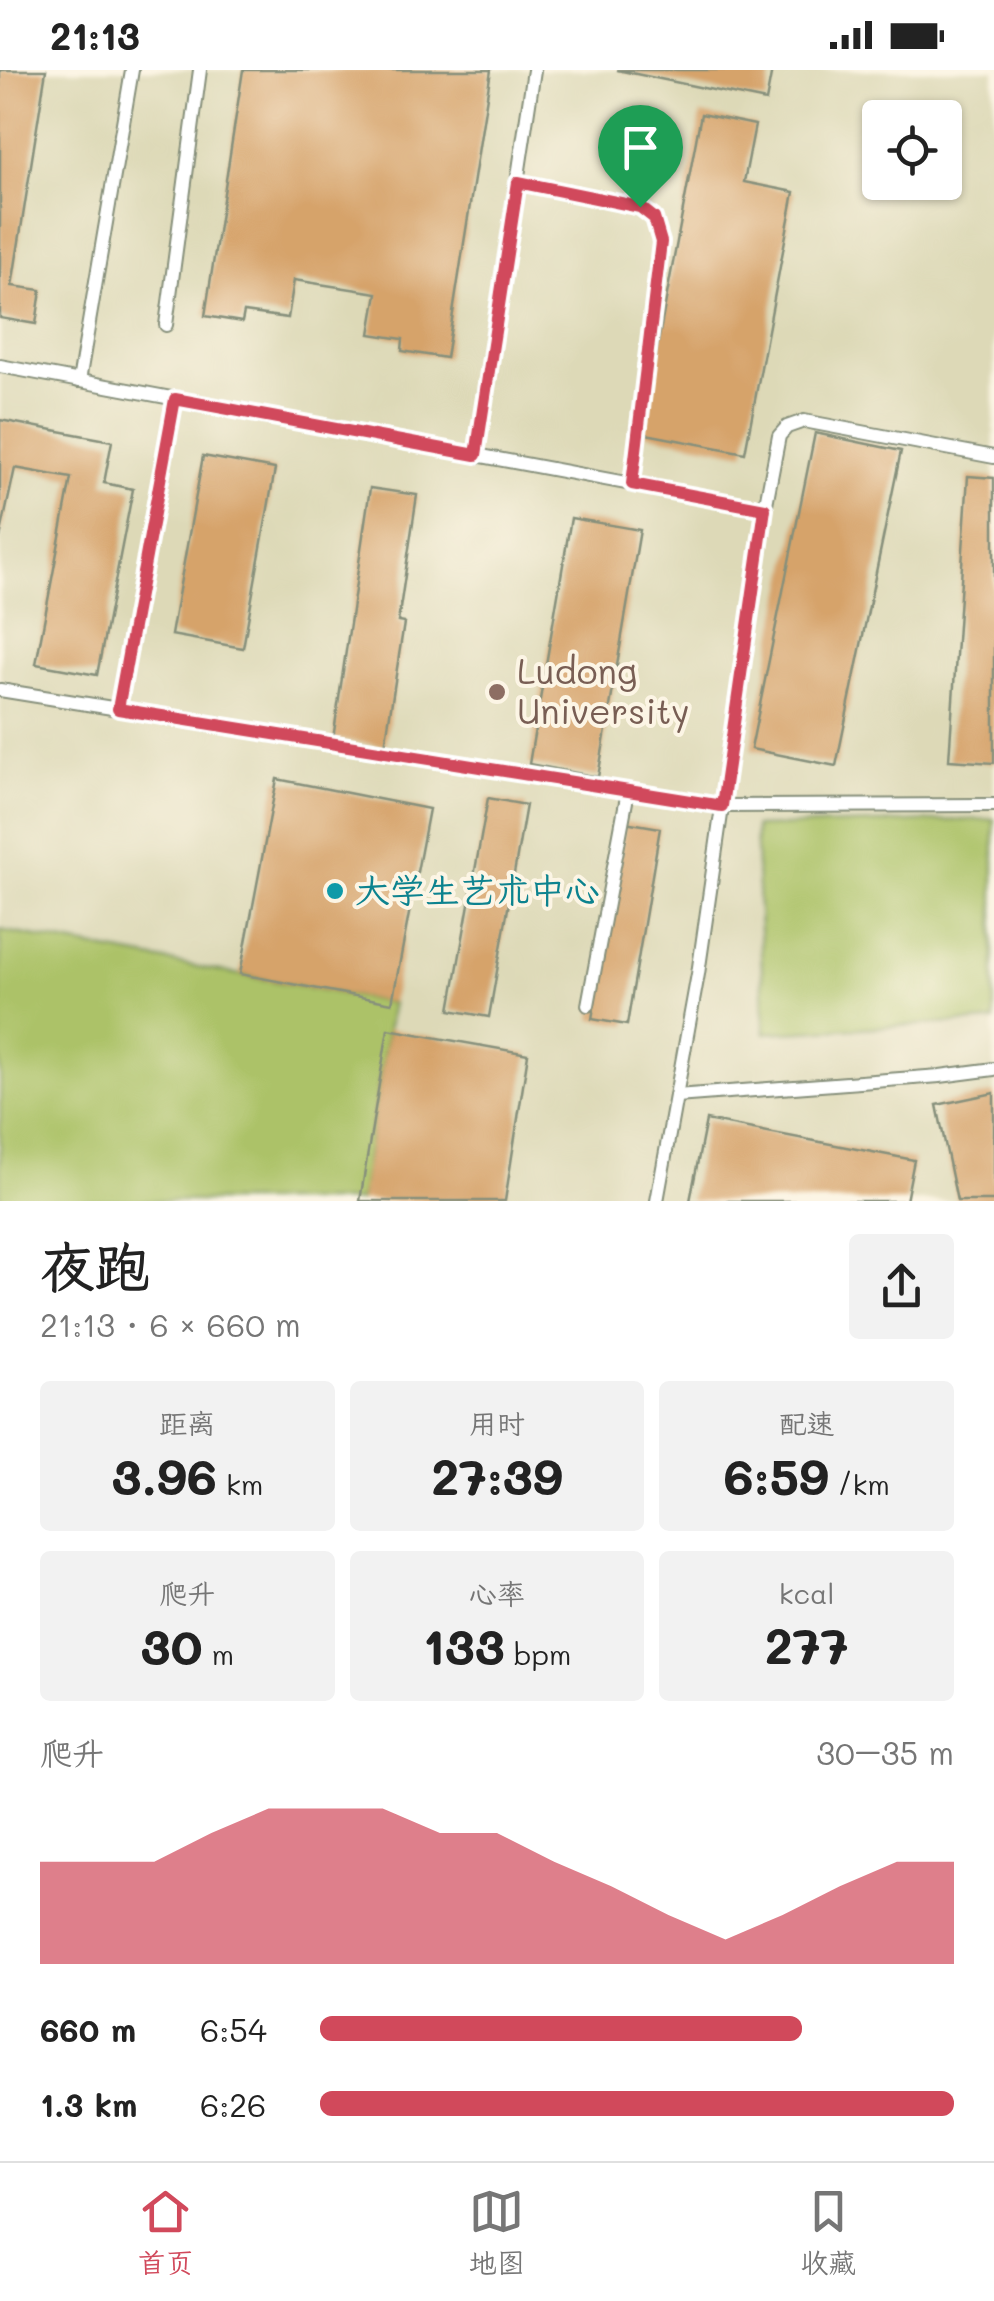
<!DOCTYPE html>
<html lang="zh">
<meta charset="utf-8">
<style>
:root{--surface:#fff;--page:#f2f2f2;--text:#222;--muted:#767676;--line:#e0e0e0;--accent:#d1495b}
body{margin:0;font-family:Mali,"LXGW WenKai TC",sans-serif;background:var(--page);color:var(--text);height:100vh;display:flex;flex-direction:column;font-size:38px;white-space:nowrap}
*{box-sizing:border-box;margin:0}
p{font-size:32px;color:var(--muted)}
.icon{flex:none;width:55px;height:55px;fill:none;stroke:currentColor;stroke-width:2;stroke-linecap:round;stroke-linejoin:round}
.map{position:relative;height:1131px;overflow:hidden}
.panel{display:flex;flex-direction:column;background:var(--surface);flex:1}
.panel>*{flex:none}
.fabs{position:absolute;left:862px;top:30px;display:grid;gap:20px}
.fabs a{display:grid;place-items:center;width:100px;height:100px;border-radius:10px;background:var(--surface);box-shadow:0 2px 8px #0004;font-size:50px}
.pin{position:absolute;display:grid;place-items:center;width:85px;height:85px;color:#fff;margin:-102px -42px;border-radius:50% 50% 50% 0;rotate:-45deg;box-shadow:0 0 10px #0007}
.pin .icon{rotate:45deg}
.round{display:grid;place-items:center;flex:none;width:105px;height:105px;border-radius:10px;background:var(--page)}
.summary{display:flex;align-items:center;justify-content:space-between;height:170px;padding:0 40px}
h1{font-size:55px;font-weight:700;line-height:75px}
.figures{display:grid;grid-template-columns:repeat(3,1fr);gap:15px;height:170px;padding:10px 40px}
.figures div{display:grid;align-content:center;border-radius:10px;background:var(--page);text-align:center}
.figures b{font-size:50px;font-weight:700}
.figures small{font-size:28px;font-weight:400}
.figures p{font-size:28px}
.chart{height:280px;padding:20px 40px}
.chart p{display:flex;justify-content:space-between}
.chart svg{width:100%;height:180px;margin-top:10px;fill:var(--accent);opacity:.7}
ul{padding:0 40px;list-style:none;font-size:32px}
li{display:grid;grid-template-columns:160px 120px 1fr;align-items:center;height:75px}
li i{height:25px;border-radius:12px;background:var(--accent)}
.status{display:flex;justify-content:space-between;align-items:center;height:70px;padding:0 50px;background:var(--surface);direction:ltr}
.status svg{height:28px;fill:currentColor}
.menu{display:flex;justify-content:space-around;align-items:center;height:140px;border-top:2px solid var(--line);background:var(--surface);font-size:28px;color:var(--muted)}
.menu a{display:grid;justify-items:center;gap:5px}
.menu .active{color:var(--accent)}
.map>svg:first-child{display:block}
</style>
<div class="status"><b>21:13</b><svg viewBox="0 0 49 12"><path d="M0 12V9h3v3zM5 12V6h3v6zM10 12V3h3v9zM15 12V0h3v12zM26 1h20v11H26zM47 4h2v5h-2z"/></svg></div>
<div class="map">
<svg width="994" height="1131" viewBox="0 0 994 1131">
<rect width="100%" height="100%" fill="#fcf5e5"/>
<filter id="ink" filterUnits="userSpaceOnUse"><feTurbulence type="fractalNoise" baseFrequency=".01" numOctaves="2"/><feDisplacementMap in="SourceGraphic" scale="20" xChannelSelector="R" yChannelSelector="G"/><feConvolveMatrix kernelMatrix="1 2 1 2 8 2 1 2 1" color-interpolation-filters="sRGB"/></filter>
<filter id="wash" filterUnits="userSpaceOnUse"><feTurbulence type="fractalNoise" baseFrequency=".0048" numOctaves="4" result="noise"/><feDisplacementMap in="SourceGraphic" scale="40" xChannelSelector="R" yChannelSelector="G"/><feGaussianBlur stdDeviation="2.25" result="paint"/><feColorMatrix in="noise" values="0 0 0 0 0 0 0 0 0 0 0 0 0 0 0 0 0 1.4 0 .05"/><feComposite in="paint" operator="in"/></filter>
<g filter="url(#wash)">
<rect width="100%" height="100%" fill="#efe2c2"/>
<path fill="#ddd9b7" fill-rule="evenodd" d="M0,0H994V1131H0ZM880,48H945V112H880Z"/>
<g fill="#acc267" stroke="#66804e" stroke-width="2.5">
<path d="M994,749V951L765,963L755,757Z"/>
<path d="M0,860L392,933L360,1131H0Z"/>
</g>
<g id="blocks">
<g fill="#d6a36a">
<path d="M0,0H46L12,216L41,220L36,254L0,248Z"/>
<path d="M243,0H491L446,288L402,281L403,269L370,264L377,223L294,210L288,248L244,242L242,252L205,246Z"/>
<path d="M617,0H772L766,31Z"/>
<path d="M701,44L755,55L744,112L794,122L745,383L641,363Z"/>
<path d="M0,350L112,371L104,413L133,419L97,605L36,594L71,408L15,398L0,468Z"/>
<path d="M815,363L901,381L836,696L751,679Z"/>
<path d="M203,386L275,399L243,578L171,565Z"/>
<path d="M968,406L994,408V693L949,690Z"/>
<path d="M370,418L417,425L398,552L404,553L385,676L333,669Z"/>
<path d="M571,448L640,460L598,707L529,694Z"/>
<path d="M277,709L429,739L392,933L240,904Z"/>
<path d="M488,728L526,735L489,947L450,940Z"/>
<path d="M625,752L660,758L627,955L592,949Z"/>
<path d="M388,959L528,984L505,1131H360Z"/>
<path d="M994,1023V1131H957L937,1035Z"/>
<path d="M706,1050L914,1090L906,1131H690Z"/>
</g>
</g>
</g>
<g filter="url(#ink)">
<use href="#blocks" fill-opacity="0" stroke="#87907b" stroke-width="2.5"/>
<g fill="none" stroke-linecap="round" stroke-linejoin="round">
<g stroke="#87907b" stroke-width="16">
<g id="lane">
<path d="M518,112L640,137L654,148L661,172L632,415"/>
<path d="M166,255L200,0"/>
<path d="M0,296L765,439L698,904L657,1131"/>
<path d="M79,311L132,0"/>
<path d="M476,385L534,0"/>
<path d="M765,439L779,366L787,357L804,351L994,387"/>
<path d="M0,620L722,736L994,735"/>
<path d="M118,639L175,329"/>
<path d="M588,935L628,721"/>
<path d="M676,1026L940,1006L994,999"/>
</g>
</g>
<use href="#lane" stroke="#fff" stroke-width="12"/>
</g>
</g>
<g fill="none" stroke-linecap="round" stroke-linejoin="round" filter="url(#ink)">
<g stroke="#fff" stroke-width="20">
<path id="route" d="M518,112L640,137L654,148L661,172L632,414L765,439L722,736L118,639L175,329L476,385Z"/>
</g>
<use href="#route" stroke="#d1495b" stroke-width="12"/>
</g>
<circle fill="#8d6e63" stroke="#fcf5e5" stroke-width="4" cx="497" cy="622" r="10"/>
<circle fill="#0f9aa8" stroke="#fcf5e5" stroke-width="4" cx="335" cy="821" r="10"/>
<g text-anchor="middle" stroke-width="8" stroke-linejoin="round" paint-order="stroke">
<g font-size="35" fill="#785e54" stroke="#fcf5e5" text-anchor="start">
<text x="517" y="614">Ludong<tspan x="517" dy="40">University</tspan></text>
</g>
<g font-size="35" fill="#0d838f" stroke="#fcf5e5" text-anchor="start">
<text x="355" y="833">大学生艺术中心</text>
</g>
</g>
</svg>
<div class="fabs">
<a><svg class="icon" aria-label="locate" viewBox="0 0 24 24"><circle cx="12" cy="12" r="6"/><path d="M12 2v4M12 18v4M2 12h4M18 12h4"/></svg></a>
</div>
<div class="pin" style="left:640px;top:137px;background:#1e9e55"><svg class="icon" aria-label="arrive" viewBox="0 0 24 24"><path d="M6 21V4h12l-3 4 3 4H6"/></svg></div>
</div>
<section class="panel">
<div class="summary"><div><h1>夜跑</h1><p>21:13 · 6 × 660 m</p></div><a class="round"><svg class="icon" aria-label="share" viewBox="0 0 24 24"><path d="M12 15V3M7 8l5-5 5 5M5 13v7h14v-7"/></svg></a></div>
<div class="figures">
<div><p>距离</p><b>3.96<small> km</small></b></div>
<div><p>用时</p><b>27:39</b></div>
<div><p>配速</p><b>6:59<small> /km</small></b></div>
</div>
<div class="figures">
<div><p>爬升</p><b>30<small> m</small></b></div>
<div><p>心率</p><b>133<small> bpm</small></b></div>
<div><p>kcal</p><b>277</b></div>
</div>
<div class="chart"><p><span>爬升</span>30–35 m</p>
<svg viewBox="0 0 160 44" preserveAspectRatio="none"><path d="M0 44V19L10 19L20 19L30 12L40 6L50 6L60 6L70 12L80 12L90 19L100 25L110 32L120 38L130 32L140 25L150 19L160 19V44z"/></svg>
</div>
<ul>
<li><b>660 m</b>6:54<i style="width:76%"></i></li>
<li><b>1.3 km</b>6:26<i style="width:100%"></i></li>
</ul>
</section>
<nav class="menu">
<a class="active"><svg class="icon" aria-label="home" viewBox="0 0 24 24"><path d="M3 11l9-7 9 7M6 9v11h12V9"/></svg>首页</a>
<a><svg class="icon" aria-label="map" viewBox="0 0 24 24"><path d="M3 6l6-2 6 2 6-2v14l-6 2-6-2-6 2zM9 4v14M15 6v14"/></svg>地图</a>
<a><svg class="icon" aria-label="saved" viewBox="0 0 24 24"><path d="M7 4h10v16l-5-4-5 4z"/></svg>收藏</a>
</nav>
